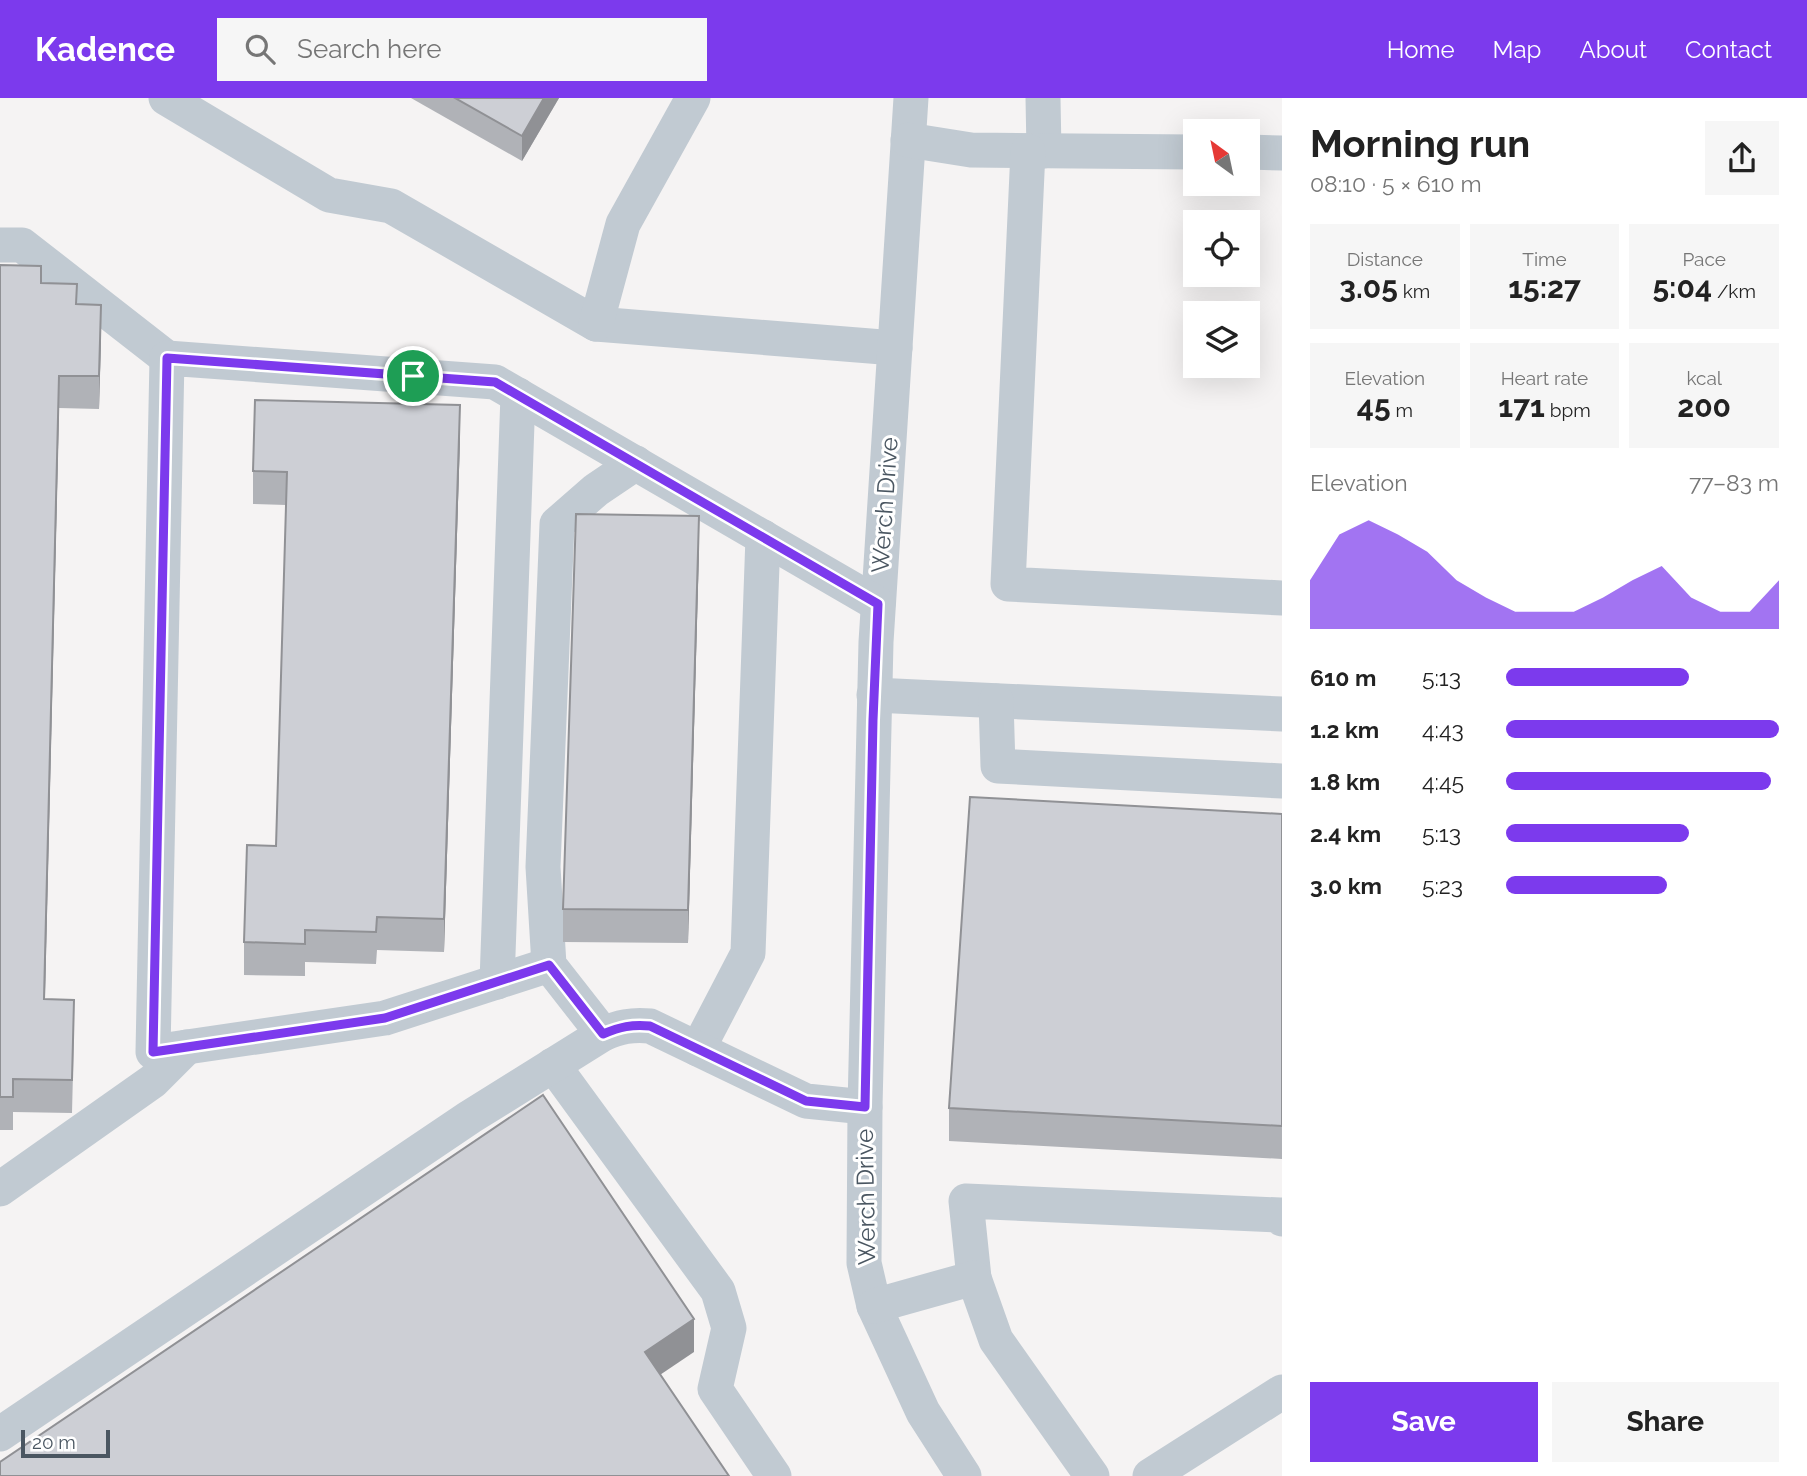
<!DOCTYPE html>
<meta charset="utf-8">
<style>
:root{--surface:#fff;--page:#f6f6f6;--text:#222;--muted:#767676;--accent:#7c3aed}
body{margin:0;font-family:Raleway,sans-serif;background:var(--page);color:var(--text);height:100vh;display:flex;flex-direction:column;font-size:26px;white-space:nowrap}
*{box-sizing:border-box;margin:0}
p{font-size:23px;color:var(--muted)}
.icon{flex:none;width:38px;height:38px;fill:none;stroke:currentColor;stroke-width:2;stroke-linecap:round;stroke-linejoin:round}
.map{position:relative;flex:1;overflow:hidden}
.panel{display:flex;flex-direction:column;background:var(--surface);width:525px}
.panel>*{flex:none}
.needle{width:46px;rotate:327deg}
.buttons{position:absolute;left:1183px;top:21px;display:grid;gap:14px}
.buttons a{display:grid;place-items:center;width:77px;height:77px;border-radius:0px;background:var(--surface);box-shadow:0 7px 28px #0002;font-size:35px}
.scale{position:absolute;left:21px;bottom:18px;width:89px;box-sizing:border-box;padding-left:7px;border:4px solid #4a5661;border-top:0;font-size:19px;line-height:24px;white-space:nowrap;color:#4a5661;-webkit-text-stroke:5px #fff;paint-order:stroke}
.pin{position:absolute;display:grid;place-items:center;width:60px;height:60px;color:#fff;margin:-30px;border:4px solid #fff;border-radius:50%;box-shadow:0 2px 7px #0007}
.round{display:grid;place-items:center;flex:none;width:74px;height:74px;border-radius:0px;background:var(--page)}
.summary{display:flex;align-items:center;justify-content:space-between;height:119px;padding:0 28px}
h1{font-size:38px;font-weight:700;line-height:52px}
.metrics{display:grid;grid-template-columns:repeat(3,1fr);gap:10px;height:119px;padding:7px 28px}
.metrics div{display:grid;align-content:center;border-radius:0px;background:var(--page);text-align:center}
.metrics b{font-size:30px;font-weight:700}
.metrics small{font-size:19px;font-weight:400}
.metrics p{font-size:19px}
.chart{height:196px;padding:14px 28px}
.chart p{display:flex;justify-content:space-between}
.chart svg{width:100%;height:126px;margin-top:7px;fill:var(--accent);opacity:.7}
.primary-button{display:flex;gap:14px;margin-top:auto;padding:14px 28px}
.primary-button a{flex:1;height:80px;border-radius:0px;background:var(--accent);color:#fff;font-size:28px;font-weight:700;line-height:80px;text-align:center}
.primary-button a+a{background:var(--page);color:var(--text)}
ul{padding:0 28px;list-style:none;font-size:23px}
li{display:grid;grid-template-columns:112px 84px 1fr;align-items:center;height:52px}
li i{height:18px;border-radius:9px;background:var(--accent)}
header{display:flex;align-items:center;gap:42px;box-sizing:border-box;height:98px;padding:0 35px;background:var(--accent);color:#fff}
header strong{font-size:33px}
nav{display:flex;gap:38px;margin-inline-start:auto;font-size:24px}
.search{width:490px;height:63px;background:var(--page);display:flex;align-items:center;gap:18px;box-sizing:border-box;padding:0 24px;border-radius:0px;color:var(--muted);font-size:26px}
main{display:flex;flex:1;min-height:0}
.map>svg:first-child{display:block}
</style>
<header>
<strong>Kadence</strong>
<div class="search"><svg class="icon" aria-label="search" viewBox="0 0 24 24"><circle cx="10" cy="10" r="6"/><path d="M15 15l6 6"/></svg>Search here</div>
<nav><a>Home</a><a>Map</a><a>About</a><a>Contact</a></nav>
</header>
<main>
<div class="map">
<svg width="1282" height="1378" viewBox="0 0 1282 1378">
<rect width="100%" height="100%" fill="#f5f3f3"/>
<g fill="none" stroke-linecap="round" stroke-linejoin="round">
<g stroke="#c1cad2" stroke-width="35">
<path d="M166,0L329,97L391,108L596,226L895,250"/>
<path d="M911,0L876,544L865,1009L864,1165L874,1208L893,1249L923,1314L964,1378"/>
<path d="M1043,0L1044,53"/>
<path d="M908,42L971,52L1195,54"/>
<path d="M1028,53L1008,486L1282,500"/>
<path d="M1248,54L1282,55"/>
<path d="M0,147H22L167,260"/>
<path d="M596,226L623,126L693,0"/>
<path d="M874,597L1282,616"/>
<path d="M996,603L998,668L1282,683"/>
<path d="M549,867L385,920L153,954L167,260L495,284L878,506"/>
<path d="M497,884L518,297"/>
<path d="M603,936L549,867L543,769L557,426L596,392L636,365"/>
<path d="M698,951L748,855L763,439"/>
<path d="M553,967L718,1193L729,1230L715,1291L774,1378"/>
<path d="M0,1091L153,983L187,949"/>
<path d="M974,1180L966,1103L1280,1117L1282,1121"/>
<path d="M874,1208L974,1180L996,1242L1092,1378"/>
<path d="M0,1336L470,1019L603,936C619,929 632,926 650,928L806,1003L865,1009"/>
<path d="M1150,1378L1282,1294"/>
</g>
</g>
<g fill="#b0b2b7">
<path d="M411,0H559L522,63Z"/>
<path d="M0,167L41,185L77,206L101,239L99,311L59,310L45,901L74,934L72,1015L13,1014V1032H0Z"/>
<path d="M460,340L444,854L377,852L376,866L305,864V878L244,877V844L276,748L286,407L253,406V373Z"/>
<path d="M699,451L688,845L563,844V811Z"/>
<path d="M1282,716V1061L949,1043V1010Z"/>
</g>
<g fill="#909195">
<path d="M544,0H559L522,63V38Z"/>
<path d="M101,207V239L99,311V278Z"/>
<path d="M59,278V310L44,934V901Z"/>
<path d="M460,307V340L444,854V821Z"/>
<path d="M699,418V451L688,845V812Z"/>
<path d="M694,1221V1254L645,1287V1254Z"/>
</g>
<g fill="#cdcfd5" stroke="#909195" stroke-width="2">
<path d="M455,0H544L522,38Z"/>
<path d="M0,167L41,168V185L77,186L76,206L101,207L99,278H59L44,901L74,902L72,982L13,981V999H0Z"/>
<path d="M255,302L460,307L444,821L377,819L376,834L305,832V846L244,844L247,747L276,748L287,374L253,373Z"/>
<path d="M576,416L699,418L688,812L563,811Z"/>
<path d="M970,699L1282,716V1028L949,1010Z"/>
<path d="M543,997L694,1221L645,1254L729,1378H0V1364Z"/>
</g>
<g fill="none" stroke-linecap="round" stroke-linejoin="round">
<g stroke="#fff" stroke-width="14">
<path id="route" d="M167,260L495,284L878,506L873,622L865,1009L806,1003L650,928C632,926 620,929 603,936L549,867L385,920L153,954Z"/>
</g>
<use href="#route" stroke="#7c3aed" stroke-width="9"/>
</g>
<g text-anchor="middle" stroke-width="6" stroke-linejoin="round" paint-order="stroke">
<g font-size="24" fill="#4a5661" stroke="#fff">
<text transform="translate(885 407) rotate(-86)" y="8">Werch Drive</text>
<text transform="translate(866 1099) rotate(-91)" y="8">Werch Drive</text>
</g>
</g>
</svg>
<div class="buttons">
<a><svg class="needle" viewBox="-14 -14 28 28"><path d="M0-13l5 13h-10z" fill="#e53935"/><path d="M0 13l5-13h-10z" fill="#767676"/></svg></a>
<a><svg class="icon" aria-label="locate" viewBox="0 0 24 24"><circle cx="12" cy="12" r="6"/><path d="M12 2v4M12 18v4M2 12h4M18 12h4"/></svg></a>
<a><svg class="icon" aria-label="layers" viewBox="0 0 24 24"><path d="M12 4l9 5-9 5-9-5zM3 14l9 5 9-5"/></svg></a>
</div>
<div class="scale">20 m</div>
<div class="pin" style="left:413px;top:278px;background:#1e9e55"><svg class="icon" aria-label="arrive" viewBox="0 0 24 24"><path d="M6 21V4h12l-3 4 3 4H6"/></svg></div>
</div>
<section class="panel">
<div class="summary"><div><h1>Morning run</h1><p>08:10 · 5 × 610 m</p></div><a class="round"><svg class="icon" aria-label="share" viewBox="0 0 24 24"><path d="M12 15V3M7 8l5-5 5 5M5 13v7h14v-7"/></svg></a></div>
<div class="metrics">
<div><p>Distance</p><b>3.05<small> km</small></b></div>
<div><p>Time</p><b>15:27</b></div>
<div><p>Pace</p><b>5:04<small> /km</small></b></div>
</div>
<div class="metrics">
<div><p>Elevation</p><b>45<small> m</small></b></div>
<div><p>Heart rate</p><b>171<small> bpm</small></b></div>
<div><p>kcal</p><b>200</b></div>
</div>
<div class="chart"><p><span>Elevation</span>77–83 m</p>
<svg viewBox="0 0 160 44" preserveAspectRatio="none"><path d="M0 44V27L10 11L20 6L30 11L40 17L50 27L60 33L70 38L80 38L90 38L100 33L110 27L120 22L130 33L140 38L150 38L160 27V44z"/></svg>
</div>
<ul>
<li><b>610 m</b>5:13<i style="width:67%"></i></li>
<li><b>1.2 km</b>4:43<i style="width:100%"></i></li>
<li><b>1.8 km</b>4:45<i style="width:97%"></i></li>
<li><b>2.4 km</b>5:13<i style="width:67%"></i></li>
<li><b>3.0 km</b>5:23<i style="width:59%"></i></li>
</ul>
<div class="primary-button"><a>Save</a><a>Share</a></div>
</section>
</main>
